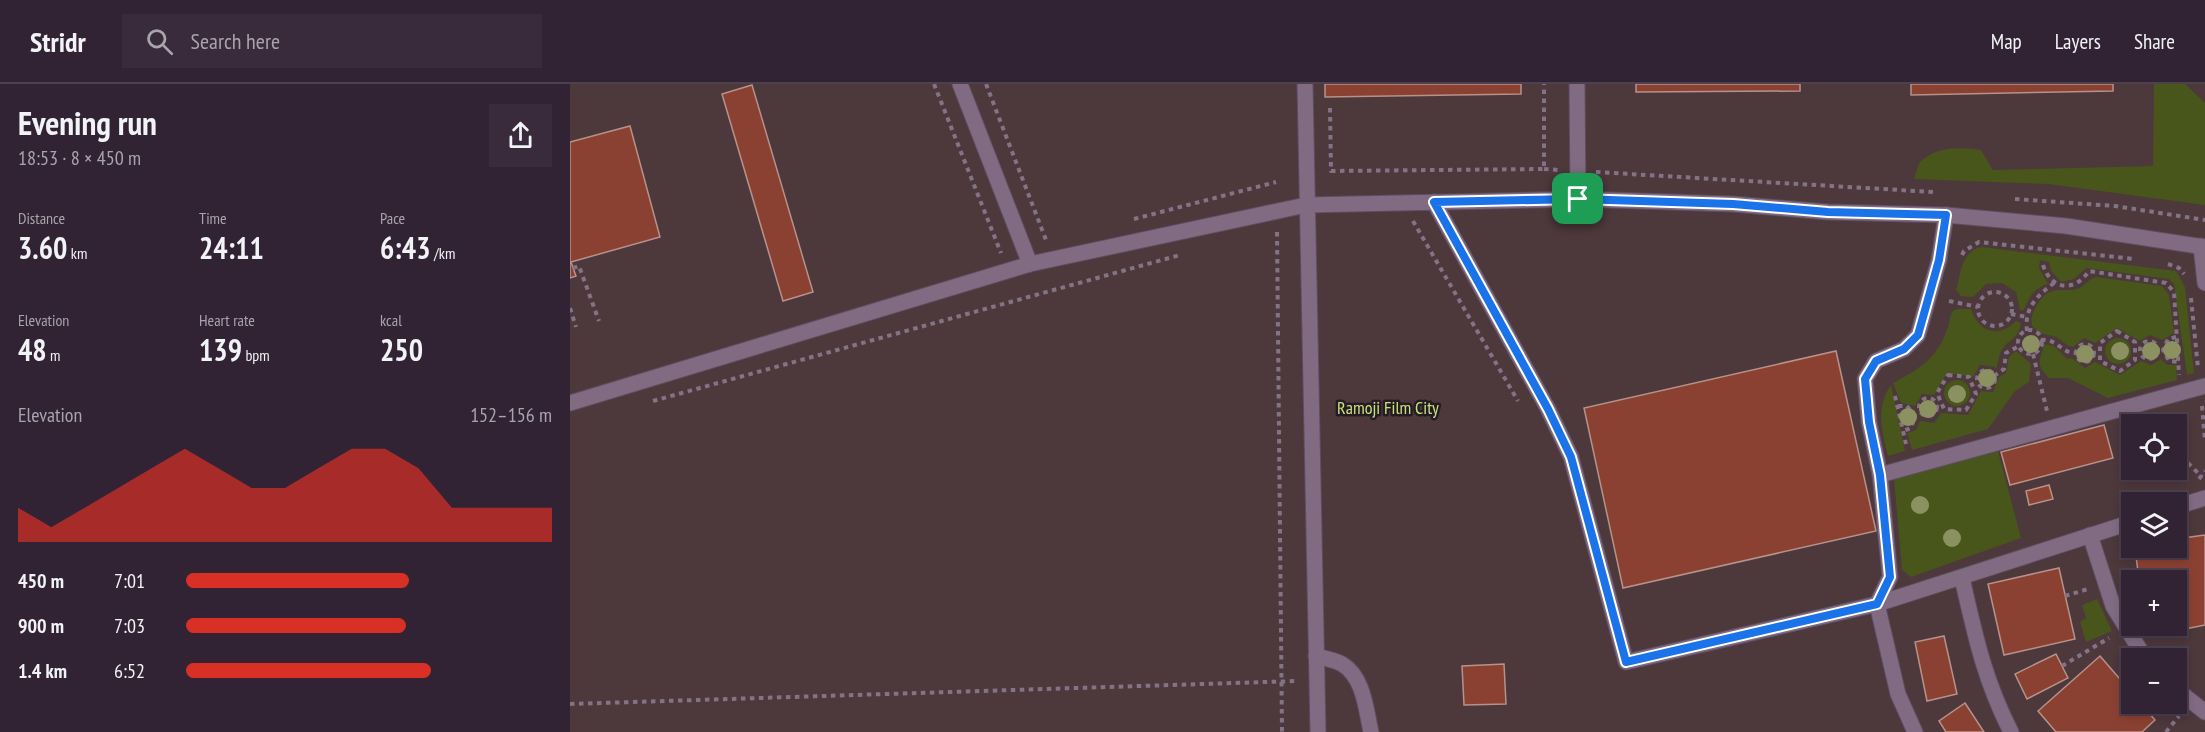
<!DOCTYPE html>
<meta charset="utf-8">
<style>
:root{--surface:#322334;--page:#3a2b3c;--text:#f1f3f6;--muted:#a8a4ac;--line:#4d404f;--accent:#d93025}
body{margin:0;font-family:"PT Sans Narrow",sans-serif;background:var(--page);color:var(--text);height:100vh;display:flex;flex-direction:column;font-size:22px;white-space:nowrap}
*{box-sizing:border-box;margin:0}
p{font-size:20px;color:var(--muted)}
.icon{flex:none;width:33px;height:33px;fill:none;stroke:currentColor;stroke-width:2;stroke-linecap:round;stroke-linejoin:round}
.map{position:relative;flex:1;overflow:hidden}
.details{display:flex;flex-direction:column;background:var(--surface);width:570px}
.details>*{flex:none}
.buttons{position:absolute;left:1551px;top:330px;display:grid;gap:12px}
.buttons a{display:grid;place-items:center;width:66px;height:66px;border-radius:0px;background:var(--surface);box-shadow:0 3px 9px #0003,0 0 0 2px var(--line);font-size:30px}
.pin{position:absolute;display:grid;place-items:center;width:51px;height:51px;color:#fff;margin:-26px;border-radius:12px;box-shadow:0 3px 9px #0006}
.round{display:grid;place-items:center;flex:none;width:63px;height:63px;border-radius:0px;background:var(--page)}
.headline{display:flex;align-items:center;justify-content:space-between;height:102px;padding:0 18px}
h1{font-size:33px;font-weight:800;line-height:45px}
.metrics{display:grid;grid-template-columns:repeat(3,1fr);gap:9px;height:102px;padding:6px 18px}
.metrics div{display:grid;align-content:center}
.metrics b{font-size:30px;font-weight:800}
.metrics small{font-size:16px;font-weight:400}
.metrics p{font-size:16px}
.chart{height:168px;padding:12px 18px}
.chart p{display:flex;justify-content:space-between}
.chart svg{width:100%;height:108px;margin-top:6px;fill:var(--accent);opacity:.7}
ul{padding:0 18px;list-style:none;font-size:20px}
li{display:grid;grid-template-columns:96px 72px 1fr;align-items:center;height:45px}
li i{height:15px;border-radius:8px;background:var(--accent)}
header{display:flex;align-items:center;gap:36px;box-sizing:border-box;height:84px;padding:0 30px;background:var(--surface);border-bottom:2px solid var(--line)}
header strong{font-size:28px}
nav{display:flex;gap:33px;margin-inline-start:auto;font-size:21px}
.search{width:420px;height:54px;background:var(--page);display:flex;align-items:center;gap:15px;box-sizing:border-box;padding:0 21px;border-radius:0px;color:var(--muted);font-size:22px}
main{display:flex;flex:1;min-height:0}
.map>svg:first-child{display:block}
</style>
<header>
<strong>Stridr</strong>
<div class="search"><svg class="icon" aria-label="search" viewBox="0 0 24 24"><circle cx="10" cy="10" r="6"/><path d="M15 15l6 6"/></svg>Search here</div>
<nav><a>Map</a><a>Layers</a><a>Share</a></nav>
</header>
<main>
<section class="details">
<div class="headline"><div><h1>Evening run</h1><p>18:53 · 8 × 450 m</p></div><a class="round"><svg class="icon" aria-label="share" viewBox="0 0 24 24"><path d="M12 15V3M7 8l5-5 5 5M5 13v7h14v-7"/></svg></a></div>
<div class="metrics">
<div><p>Distance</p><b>3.60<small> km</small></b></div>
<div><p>Time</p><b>24:11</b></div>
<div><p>Pace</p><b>6:43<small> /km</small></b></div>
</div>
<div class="metrics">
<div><p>Elevation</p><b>48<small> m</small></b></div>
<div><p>Heart rate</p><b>139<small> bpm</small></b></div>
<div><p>kcal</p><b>250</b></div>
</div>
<div class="chart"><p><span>Elevation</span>152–156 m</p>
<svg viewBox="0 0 160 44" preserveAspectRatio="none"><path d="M0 44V30L10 38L20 30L30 22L40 14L50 6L60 14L70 22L80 22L90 14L100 6L110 6L120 14L130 30L140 30L150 30L160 30V44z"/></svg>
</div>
<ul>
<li><b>450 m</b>7:01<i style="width:61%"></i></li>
<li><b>900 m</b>7:03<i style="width:60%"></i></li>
<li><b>1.4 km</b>6:52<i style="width:67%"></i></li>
</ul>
</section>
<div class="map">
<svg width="1635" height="648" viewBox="0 0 1635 648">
<rect width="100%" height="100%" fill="#422f45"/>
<path fill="#4d383c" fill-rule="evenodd" d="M0,0H1635V648H0ZM1562,340H1606V386H1562ZM1562,418H1606V464H1562ZM1562,496H1606V542H1562ZM1562,574H1606V620H1562Z"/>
<g fill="#48551b">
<path d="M1584,0H1615L1635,19V121L1478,100L1344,95C1346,90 1347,81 1351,77C1367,62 1391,63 1411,66L1423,86L1583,82Z"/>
<path d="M1412,163L1606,187L1615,203L1624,289L1617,291L1604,200L1599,195L1516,184L1504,195L1491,198L1481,187L1479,178L1470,176L1469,184L1478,200C1464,204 1459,213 1454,226H1450L1446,208L1432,199L1416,200L1403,213L1391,212L1386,206C1391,189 1391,167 1412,163Z"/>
<path d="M1526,193L1592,202L1599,211L1604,249L1592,256L1580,251L1570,257L1547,244L1525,259L1514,254L1503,263C1494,262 1492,254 1483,252C1476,251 1468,249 1463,243C1457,234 1469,215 1476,210C1486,203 1496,208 1507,205C1515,202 1518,195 1526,193Z"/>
<path d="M1389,225H1401C1408,248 1429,255 1446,237L1451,239C1448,257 1439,254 1432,266C1428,272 1429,279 1426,285L1425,283L1410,281L1403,293L1377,289L1364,311L1352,310L1345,322L1331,319L1323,299C1356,282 1374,268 1381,230L1384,226Z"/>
<circle cx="1548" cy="267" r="13"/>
<path d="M1474,260L1484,262L1497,275L1502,274L1515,284L1525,278L1550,291L1571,277L1581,281L1591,275L1597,281H1606L1607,296L1538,314L1498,294H1479C1464,279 1471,276 1474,260Z"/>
<path d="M1446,267L1461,280L1459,298L1445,307L1418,345L1342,366L1337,349L1346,346L1350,337L1364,339L1371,329L1398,331L1411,307L1423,308L1429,293L1436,289L1439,273Z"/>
<circle cx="1387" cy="309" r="13"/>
<path d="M1321,301L1335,367L1318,372C1312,348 1305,323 1321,301Z"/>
<path d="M1428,367L1451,454L1341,493L1332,486L1324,394Z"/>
<path d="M1527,515L1542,547L1516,558L1510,538L1516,534L1512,521Z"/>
</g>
<g fill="#8b4132" stroke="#b6928a" stroke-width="1.5">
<path d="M755,0H951V10L755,13Z"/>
<path d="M1066,0H1230V7L1066,8Z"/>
<path d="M1341,0H1543V7L1341,11Z"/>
<path d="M182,1L243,208L213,217L152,10Z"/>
<path d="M60,42L90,153L1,178L6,192L0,194V58Z"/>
<path d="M1266,267L1306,447L1053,504L1014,324Z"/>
<path d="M1534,341L1543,374L1440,401L1431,368Z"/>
<path d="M1479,401L1483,415L1459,421L1456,407Z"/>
<path d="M1635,451V541L1581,552L1575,542H1606V496H1569L1565,464H1606V455Z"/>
<path d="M1489,484L1505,555L1434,571L1418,500Z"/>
<path d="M1374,552L1387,610L1357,617L1345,558Z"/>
<path d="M1486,570L1498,594L1457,615L1445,590Z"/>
<path d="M1530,572L1562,609V620H1571L1585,636L1572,648H1486L1468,627Z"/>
<path d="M934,580L936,620L894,621L892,582Z"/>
<path d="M1395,619L1414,648H1376L1369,637Z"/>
</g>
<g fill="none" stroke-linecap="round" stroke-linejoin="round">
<g stroke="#5e4e61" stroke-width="17">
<g id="minor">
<path d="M390,0L460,180"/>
<path d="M735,0L748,648"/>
<path d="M1007,0L1008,115"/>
<path d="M864,118L978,325L1001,373L1056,578L1307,520L1562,438"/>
<path d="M1631,162L1635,199"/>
<path d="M0,319L460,180L736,121L1008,115L1163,120L1258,128L1376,131L1496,142L1635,163"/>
<path d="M1310,391L1635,302"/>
<path d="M1606,423L1635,414"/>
<path d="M1520,451L1543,522L1575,574"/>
<path d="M1392,494C1405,551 1414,595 1441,648"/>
<path d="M746,572C754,574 765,576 772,580C794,593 796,626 801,648"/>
<path d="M1606,605L1635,628"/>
<path d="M1345,648L1328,610L1307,520L1320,493L1310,391L1299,338L1295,295L1306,277L1334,265L1348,251L1369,176L1376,131"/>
</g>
</g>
<g stroke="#837386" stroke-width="4" stroke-dasharray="4.5 4.5" stroke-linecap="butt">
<path d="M364,0L431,169"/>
<path d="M416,0L476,156"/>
<path d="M760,24L761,87L974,85V0"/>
<path d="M974,85L989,86"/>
<path d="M1026,88L1363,108"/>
<path d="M1445,115L1545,122L1635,136"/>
<path d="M564,135L706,98"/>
<path d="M843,137L948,317"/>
<path d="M707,148L712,648"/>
<path d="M1392,171L1394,167L1409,158L1564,175"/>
<path d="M1598,180L1609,184L1614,190"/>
<path d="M1473,181C1481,206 1504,209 1519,187L1596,199L1604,208L1609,291"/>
<path d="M3,184L9,182L29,237"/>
<circle cx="1425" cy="225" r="17"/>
<path d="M1621,214L1628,284"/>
<path d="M1379,217L1408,223"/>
<path d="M0,224L6,243"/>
<path d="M1441,230L1457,233"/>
<circle cx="1460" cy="258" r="12"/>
<path d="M1457,247C1454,224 1467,212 1484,199"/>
<path d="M1547,247L1565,258V276L1550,287L1530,277V259Z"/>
<path d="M1606,253L1598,255L1593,266L1599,277L1609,278"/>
<path d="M1471,256C1487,254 1492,270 1506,269"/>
<circle cx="1579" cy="266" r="9"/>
<circle cx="1515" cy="269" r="9"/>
<path d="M1463,270L1477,327"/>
<circle cx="1416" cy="295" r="9"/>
<path d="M1378,291L1399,293L1406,310L1396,326L1374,325L1367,309Z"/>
<path d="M1424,292L1434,285L1436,269L1449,262"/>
<path d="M1325,312L1336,360"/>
<circle cx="1358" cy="323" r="9"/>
<path d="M83,317L610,171"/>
<path d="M1328,322H1337L1345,332L1341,344L1333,347"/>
<path d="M1632,322L1635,357"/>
<path d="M1618,379L1632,393"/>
<path d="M1629,395L1635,387"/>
<path d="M1567,418L1590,411"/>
<path d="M1495,512L1518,505"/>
<path d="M1492,582L1539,554"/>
<path d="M1558,605L1562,603"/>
<path d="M0,620L728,597"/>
<path d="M1596,648L1609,632"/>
</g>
<use href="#minor" stroke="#816b83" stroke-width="15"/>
</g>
<g fill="#8c9161">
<circle cx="1461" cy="260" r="9"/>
<circle cx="1602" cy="266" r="9"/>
<circle cx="1550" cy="267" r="9"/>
<circle cx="1581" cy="267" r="9"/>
<circle cx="1515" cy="270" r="9"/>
<circle cx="1417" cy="294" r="9"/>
<circle cx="1387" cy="310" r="9"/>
<circle cx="1358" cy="325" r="9"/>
<circle cx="1338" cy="333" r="9"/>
<circle cx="1350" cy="421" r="9"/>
<circle cx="1382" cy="454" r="9"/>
</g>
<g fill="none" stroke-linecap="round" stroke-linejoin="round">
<g stroke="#fff" stroke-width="12">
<path id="route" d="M1008,115L1163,120L1258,128L1376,131L1369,176L1348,251L1334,265L1306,277L1295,295L1299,338L1310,391L1320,493L1307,520L1056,578L1001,373L978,325L864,118Z"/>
</g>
<use href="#route" stroke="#1a73e8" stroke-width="8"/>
</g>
<g text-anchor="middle" stroke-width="5" stroke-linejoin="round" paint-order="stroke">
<g font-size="18" fill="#c8e178" stroke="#241b25">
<text x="818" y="330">Ramoji Film City</text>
</g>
</g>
</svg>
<div class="buttons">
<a><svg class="icon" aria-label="locate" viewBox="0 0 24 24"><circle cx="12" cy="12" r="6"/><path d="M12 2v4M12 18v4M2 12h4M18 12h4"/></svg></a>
<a><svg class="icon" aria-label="layers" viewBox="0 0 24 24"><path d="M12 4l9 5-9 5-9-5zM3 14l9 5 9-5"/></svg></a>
<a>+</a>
<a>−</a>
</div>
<div class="pin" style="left:1008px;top:115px;background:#1e9e55"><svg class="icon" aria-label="arrive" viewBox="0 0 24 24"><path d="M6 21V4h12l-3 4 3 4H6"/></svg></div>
</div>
</main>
